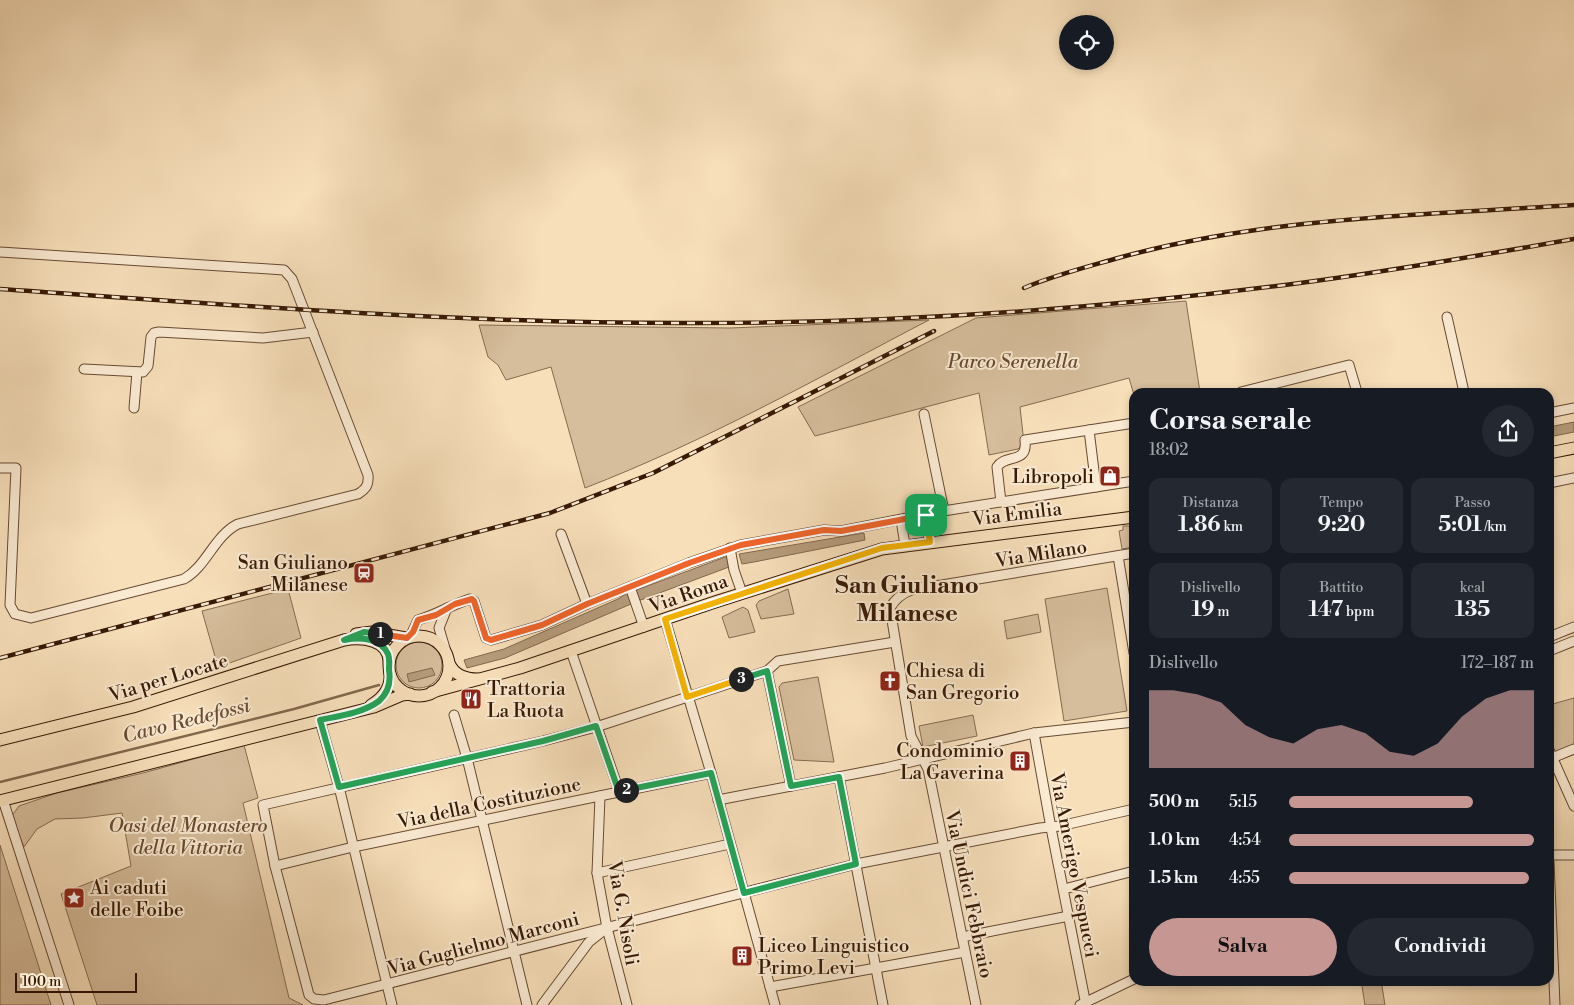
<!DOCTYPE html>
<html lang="it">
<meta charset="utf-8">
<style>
:root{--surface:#171b24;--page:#242831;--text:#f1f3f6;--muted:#9ea1a6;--accent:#c59692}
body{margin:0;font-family:"Libre Bodoni",serif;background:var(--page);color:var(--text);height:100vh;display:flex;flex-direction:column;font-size:19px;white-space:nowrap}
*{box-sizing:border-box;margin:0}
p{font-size:16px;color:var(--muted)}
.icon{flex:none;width:28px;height:28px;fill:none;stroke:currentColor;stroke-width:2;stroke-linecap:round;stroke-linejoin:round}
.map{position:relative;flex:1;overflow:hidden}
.sheet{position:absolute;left:1129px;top:388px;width:425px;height:598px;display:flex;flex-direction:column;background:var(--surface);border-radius:15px;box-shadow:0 2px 8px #0003}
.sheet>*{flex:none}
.fabs{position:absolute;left:1059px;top:15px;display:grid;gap:10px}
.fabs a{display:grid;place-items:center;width:55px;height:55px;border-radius:50%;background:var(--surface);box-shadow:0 2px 8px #0003;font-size:25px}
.scale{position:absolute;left:15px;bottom:12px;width:122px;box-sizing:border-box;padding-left:5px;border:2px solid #371905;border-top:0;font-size:14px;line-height:18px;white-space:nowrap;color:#371905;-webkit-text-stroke:4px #faead2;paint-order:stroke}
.pin{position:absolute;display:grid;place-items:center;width:42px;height:42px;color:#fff;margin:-21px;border-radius:10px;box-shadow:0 2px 8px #0006}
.km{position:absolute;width:25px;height:25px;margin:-12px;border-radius:50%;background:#222;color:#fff;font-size:14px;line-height:25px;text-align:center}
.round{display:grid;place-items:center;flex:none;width:52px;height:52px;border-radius:26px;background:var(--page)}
.headline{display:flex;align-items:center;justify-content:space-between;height:85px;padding:0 20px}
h1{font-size:28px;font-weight:700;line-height:38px}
.metrics{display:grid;grid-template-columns:repeat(3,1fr);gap:8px;height:85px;padding:5px 20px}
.metrics div{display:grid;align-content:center;border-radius:12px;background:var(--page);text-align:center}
.metrics b{font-size:21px;font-weight:700}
.metrics small{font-size:14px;font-weight:400}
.metrics p{font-size:14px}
.chart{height:140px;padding:10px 20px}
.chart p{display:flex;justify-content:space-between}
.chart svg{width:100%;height:90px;margin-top:5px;fill:var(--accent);opacity:.7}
.primary-button{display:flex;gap:10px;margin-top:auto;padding:10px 20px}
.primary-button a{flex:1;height:58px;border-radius:30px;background:var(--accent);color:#111;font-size:20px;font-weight:700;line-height:58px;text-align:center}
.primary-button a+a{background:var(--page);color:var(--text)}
ul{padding:0 20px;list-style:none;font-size:16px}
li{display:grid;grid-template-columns:80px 60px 1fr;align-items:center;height:38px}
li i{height:12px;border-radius:6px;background:var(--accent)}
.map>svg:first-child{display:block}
</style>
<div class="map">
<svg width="1574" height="1005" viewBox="0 0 1574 1005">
<rect width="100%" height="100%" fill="#f7dfba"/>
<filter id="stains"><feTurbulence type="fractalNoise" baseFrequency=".004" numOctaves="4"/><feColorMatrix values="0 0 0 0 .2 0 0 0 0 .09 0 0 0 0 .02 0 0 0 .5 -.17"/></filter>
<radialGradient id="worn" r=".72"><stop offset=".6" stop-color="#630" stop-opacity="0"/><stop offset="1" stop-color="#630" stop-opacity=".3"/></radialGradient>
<g fill="#d6bd9b" stroke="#866b50">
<path d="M1186,301L1200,392H1134V395L1129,378L1020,407L1024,443L1018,449L989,455L979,393L815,436L798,407L976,318Z"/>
<path d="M929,320C816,379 704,442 585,488L551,367L506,380L498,365L488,357L479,325L730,328Z"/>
<path d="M1123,526H1134V547L1122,549L1119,531L1123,530Z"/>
<path d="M1107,588L1127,711L1064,721L1045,599Z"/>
<path d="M288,589L301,638L218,667L202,611Z"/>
<path d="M788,589L794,614L761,619L756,605L759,601Z"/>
<path d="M743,607L748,610L755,632L729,638L722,617Z"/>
<path d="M1038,614L1041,632L1007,639L1004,621Z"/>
<circle cx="419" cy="665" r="23"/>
<path d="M817,677H818L834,762L794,760L779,687L782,683Z"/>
<path d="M1574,698V745L1554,753L1549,740V705Z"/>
<path d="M973,715L977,736L923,747L919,726Z"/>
<path d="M244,745L258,798L243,803L289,998L303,1005H97L61,894L131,866L122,813L83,818L55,819L37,829L24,847L11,817L19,806L57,793L143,773Z"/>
<path d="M0,845L51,1005H0Z"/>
<path d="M1361,980H1381L1385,1005H1365Z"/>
</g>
<g fill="#b69c7c" stroke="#83684c">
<path d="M1574,422V432L1549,437V427Z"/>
<path d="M864,533L865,540L754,562L742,564L739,554Z"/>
<path d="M728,556L730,563L729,567L638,601L634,591Z"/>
<path d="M629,592L631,604L505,658L467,668L464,660L504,649L618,599Z"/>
<path d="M432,668L435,675L409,682L407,674Z"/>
</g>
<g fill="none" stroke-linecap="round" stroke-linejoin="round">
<path stroke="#83684c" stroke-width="2.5" d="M0,782L294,709L379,685"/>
<g stroke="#674a32" stroke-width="11">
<g id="minor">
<path d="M0,252L284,270L292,279L368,475C369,485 366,489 358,494L238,524C214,536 207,566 184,579L31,618L15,614L10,605L16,468H0"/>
<path d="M1447,317L1464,392"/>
<path d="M84,369L143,372L148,366L151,337L154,333L159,332L263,338L313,332"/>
<path d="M1241,392L1349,365L1357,392"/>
<path d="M134,408L137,372"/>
<path d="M1549,413L1574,408"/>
<path d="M924,414L944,511"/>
<path d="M1089,430L1096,487"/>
<path d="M1549,483L1574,478"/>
<path d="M1001,502L997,467C1006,453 1028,465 1025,440L1134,423"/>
<path d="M925,515L930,542"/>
<path d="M901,520L905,545"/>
<path d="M561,534L587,604"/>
<path d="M730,548L734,570L742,593"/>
<path d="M1118,556L1134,653"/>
<path d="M630,587L644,627"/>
<path d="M447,608L439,628L447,655"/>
<path d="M665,619L711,773L775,1005"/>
<path d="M410,637L418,620C436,615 451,605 470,599L474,601L486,638L491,640L542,625L587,604L689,563L741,545L824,530L841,531L937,512L1134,481"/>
<path d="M1549,637L1574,627"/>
<path d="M895,642L778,661L767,671L596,727L543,741L263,805L275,866L309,995L314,999L324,1000L856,864L1040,828L1060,826L1134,809"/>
<path d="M571,651L619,791"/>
<path d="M1549,651L1574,641"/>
<path d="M767,671L791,786"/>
<path d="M454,715L467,758L527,1005"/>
<path d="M320,721L339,787L392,1005"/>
<path d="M1034,733L1051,828L1086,1005"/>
<path d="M1549,750L1574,806"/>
<path d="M1552,758L1574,749"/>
<path d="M839,777L883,1005"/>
<path d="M600,796L597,873L607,928L627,1005"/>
<path d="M3,800L69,1005"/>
<path d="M718,800L885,768L1034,733L1134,722"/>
<path d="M1549,855H1574"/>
<path d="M1549,862L1555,1005"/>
<path d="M275,866L353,847L711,773"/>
<path d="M597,873L730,844"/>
<path d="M1064,889L1134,871"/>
<path d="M962,937L1069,916"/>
<path d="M770,987L965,952"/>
<path d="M542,1005L589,942L603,931"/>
<path d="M976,1005L928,769L911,736L890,608C901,588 921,587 942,585L1134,553"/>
<path d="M1080,1005L1134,979"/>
</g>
</g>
<g stroke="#371905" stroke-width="13">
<g id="major">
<path d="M1549,453L1574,448"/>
<path d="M356,634L372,632L406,638"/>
<circle cx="419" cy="666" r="30"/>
<path d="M449,663C454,675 466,679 478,679"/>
<path d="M432,692L520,668L715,602L882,549L1134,517"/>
<path d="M371,705C383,698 391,688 390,674"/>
<path d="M0,740L133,707L344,640C361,637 390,639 389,663"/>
<path d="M0,801L374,707L402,695L410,694"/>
</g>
</g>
<use href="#minor" stroke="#faead2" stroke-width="9"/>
<use href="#major" stroke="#f7dfba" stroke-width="11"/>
<g stroke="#371905" stroke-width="4.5">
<g id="rail">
<path d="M1024,288C1055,275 1087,267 1118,258C1267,217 1421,215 1574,205"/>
<path d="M0,289C232,305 465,324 698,323C898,323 1101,309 1300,283C1392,271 1483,255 1574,239"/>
<path d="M0,658L550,513L653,473L934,331"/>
</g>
</g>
<use href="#rail" stroke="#faead2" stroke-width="2.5" stroke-dasharray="8" stroke-linecap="butt"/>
</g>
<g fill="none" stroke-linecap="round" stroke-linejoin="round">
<g stroke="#fff" stroke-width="10">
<path id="split-1" d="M380,634L407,638L413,632L418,620L436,615L455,604L472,599L474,601L486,638L491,640L542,625L587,604L689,563L741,545L824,530L841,531L926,515"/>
</g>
<g stroke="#fff" stroke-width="10">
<path id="split-2" d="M380,634L364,632L344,640C359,637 380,637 388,654C390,659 389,665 389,670C391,682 389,692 379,701C363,713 339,716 320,720L339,787L543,741L596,726L619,792L626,790"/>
</g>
<g stroke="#fff" stroke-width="10">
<path id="split-3" d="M626,790L711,773L744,893L856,864L839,777L791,786L767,671L741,679"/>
</g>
<g stroke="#fff" stroke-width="10">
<path id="split-4" d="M741,679L687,697L665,619L882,548L930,542L926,515"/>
</g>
<use href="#split-1" stroke="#f0652b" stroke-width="6"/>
<use href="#split-2" stroke="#22a559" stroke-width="6"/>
<use href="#split-3" stroke="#22a559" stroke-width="6"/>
<use href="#split-4" stroke="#f5b400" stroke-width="6"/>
</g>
<defs>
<g id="shop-square" transform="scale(1.125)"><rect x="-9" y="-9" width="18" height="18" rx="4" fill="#8f2418" stroke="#faead2"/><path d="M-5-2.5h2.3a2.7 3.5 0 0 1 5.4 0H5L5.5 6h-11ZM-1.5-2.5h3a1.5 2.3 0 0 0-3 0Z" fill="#fff"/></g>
<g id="station-square" transform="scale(1.125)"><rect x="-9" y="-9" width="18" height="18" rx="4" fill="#8f2418" stroke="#faead2"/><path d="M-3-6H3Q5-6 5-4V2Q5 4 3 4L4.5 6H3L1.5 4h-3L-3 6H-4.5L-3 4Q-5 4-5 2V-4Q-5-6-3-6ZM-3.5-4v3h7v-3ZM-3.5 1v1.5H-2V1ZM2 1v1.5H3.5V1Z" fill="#fff"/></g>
<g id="church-square" transform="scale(1.125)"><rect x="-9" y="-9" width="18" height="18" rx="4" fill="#8f2418" stroke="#faead2"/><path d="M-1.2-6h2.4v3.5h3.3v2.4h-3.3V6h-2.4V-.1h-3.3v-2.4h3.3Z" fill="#fff"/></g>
<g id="restaurant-square" transform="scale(1.125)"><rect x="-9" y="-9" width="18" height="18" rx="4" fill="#8f2418" stroke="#faead2"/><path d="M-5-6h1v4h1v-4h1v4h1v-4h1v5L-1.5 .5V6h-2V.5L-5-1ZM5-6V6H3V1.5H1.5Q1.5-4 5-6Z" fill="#fff"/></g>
<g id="building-square" transform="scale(1.125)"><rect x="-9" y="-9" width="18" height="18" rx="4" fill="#8f2418" stroke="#faead2"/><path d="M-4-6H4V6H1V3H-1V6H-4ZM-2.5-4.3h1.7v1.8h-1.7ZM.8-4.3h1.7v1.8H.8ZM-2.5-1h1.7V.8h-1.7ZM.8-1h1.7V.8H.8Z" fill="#fff"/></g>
<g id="sight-square" transform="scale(1.125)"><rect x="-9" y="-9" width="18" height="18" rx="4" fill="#8f2418" stroke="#faead2"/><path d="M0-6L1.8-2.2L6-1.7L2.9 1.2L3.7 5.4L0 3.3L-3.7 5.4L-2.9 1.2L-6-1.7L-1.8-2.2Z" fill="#fff"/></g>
</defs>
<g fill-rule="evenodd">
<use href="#shop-square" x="1110" y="476"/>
<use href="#station-square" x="364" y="573"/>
<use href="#church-square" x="890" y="681"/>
<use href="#restaurant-square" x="471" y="699"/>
<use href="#building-square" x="1020" y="761"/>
<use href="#sight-square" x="74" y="898"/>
<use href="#building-square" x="742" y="956"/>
</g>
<g text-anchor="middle" stroke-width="4" stroke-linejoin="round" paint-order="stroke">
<g font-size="19" font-style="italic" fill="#674a32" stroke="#faead2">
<text x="1013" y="368">Parco Serenella</text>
<text x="188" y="832">Oasi del Monastero<tspan x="188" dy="22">della Vittoria</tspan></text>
</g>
<g font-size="19" fill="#371905" stroke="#faead2" text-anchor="start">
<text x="1094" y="483" text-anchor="end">Libropoli</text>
<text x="348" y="569" text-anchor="end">San Giuliano<tspan x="348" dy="22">Milanese</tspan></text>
<text x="906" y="677">Chiesa di<tspan x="906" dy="22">San Gregorio</tspan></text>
<text x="487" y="695">Trattoria<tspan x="487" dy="22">La Ruota</tspan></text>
<text x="1004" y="757" text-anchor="end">Condominio<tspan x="1004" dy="22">La Gaverina</tspan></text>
<text x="90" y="894">Ai caduti<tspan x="90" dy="22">delle Foibe</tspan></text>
<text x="758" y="952">Liceo Linguistico<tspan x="758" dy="22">Primo Levi</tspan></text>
</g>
<g font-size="19" fill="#371905" stroke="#faead2">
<text transform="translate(1017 513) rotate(-7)" y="7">Via Emilia</text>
<text transform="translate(1041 553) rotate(-9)" y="7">Via Milano</text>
<text transform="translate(688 593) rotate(-19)" y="7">Via Roma</text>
<text transform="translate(168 677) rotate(-17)" y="7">Via per Locate</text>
<text transform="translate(489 802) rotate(-12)" y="7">Via della Costituzione</text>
<text transform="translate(1075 865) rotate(79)" y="7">Via Amerigo Vespucci</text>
<text transform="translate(970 894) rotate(78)" y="7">Via Undici Febbraio</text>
<text transform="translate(624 913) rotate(80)" y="7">Via G. Nisoli</text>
<text transform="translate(483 943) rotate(-15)" y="7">Via Guglielmo Marconi</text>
</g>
<g font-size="20" font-style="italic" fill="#6a4d35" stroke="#faead2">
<text transform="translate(186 720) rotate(-14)" y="7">Cavo Redefossi</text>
</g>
<g font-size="24" font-weight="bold" fill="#371905" stroke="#faead2">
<text x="907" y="593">San Giuliano<tspan x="907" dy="28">Milanese</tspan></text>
</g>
</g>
<rect width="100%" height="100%" filter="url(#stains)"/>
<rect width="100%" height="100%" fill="url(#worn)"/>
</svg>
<div class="fabs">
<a><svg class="icon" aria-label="locate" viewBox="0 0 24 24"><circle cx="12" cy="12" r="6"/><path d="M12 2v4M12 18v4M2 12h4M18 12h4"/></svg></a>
</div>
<div class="scale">100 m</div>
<div class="pin" style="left:926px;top:515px;background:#1e9e55"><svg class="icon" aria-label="arrive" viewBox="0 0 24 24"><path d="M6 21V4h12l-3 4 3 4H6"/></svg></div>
<b class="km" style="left:380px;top:634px">1</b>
<b class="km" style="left:626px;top:790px">2</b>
<b class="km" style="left:741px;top:679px">3</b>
<section class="sheet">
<div class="headline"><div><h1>Corsa serale</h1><p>18:02</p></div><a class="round"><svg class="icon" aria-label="share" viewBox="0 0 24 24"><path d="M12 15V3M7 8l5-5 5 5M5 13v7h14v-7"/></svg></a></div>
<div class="metrics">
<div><p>Distanza</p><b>1.86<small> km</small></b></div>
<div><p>Tempo</p><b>9:20</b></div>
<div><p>Passo</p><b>5:01<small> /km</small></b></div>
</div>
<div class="metrics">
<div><p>Dislivello</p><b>19<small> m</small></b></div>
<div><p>Battito</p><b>147<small> bpm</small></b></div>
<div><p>kcal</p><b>135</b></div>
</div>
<div class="chart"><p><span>Dislivello</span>172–187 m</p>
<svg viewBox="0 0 160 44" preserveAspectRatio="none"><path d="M0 44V6L10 6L20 8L30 12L40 23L50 29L60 32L70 25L80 23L90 27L100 36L110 38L120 32L130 19L140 10L150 6L160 6V44z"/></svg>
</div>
<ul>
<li><b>500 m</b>5:15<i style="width:75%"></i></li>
<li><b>1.0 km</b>4:54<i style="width:100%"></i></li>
<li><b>1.5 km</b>4:55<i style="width:98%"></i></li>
</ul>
<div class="primary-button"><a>Salva</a><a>Condividi</a></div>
</section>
</div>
